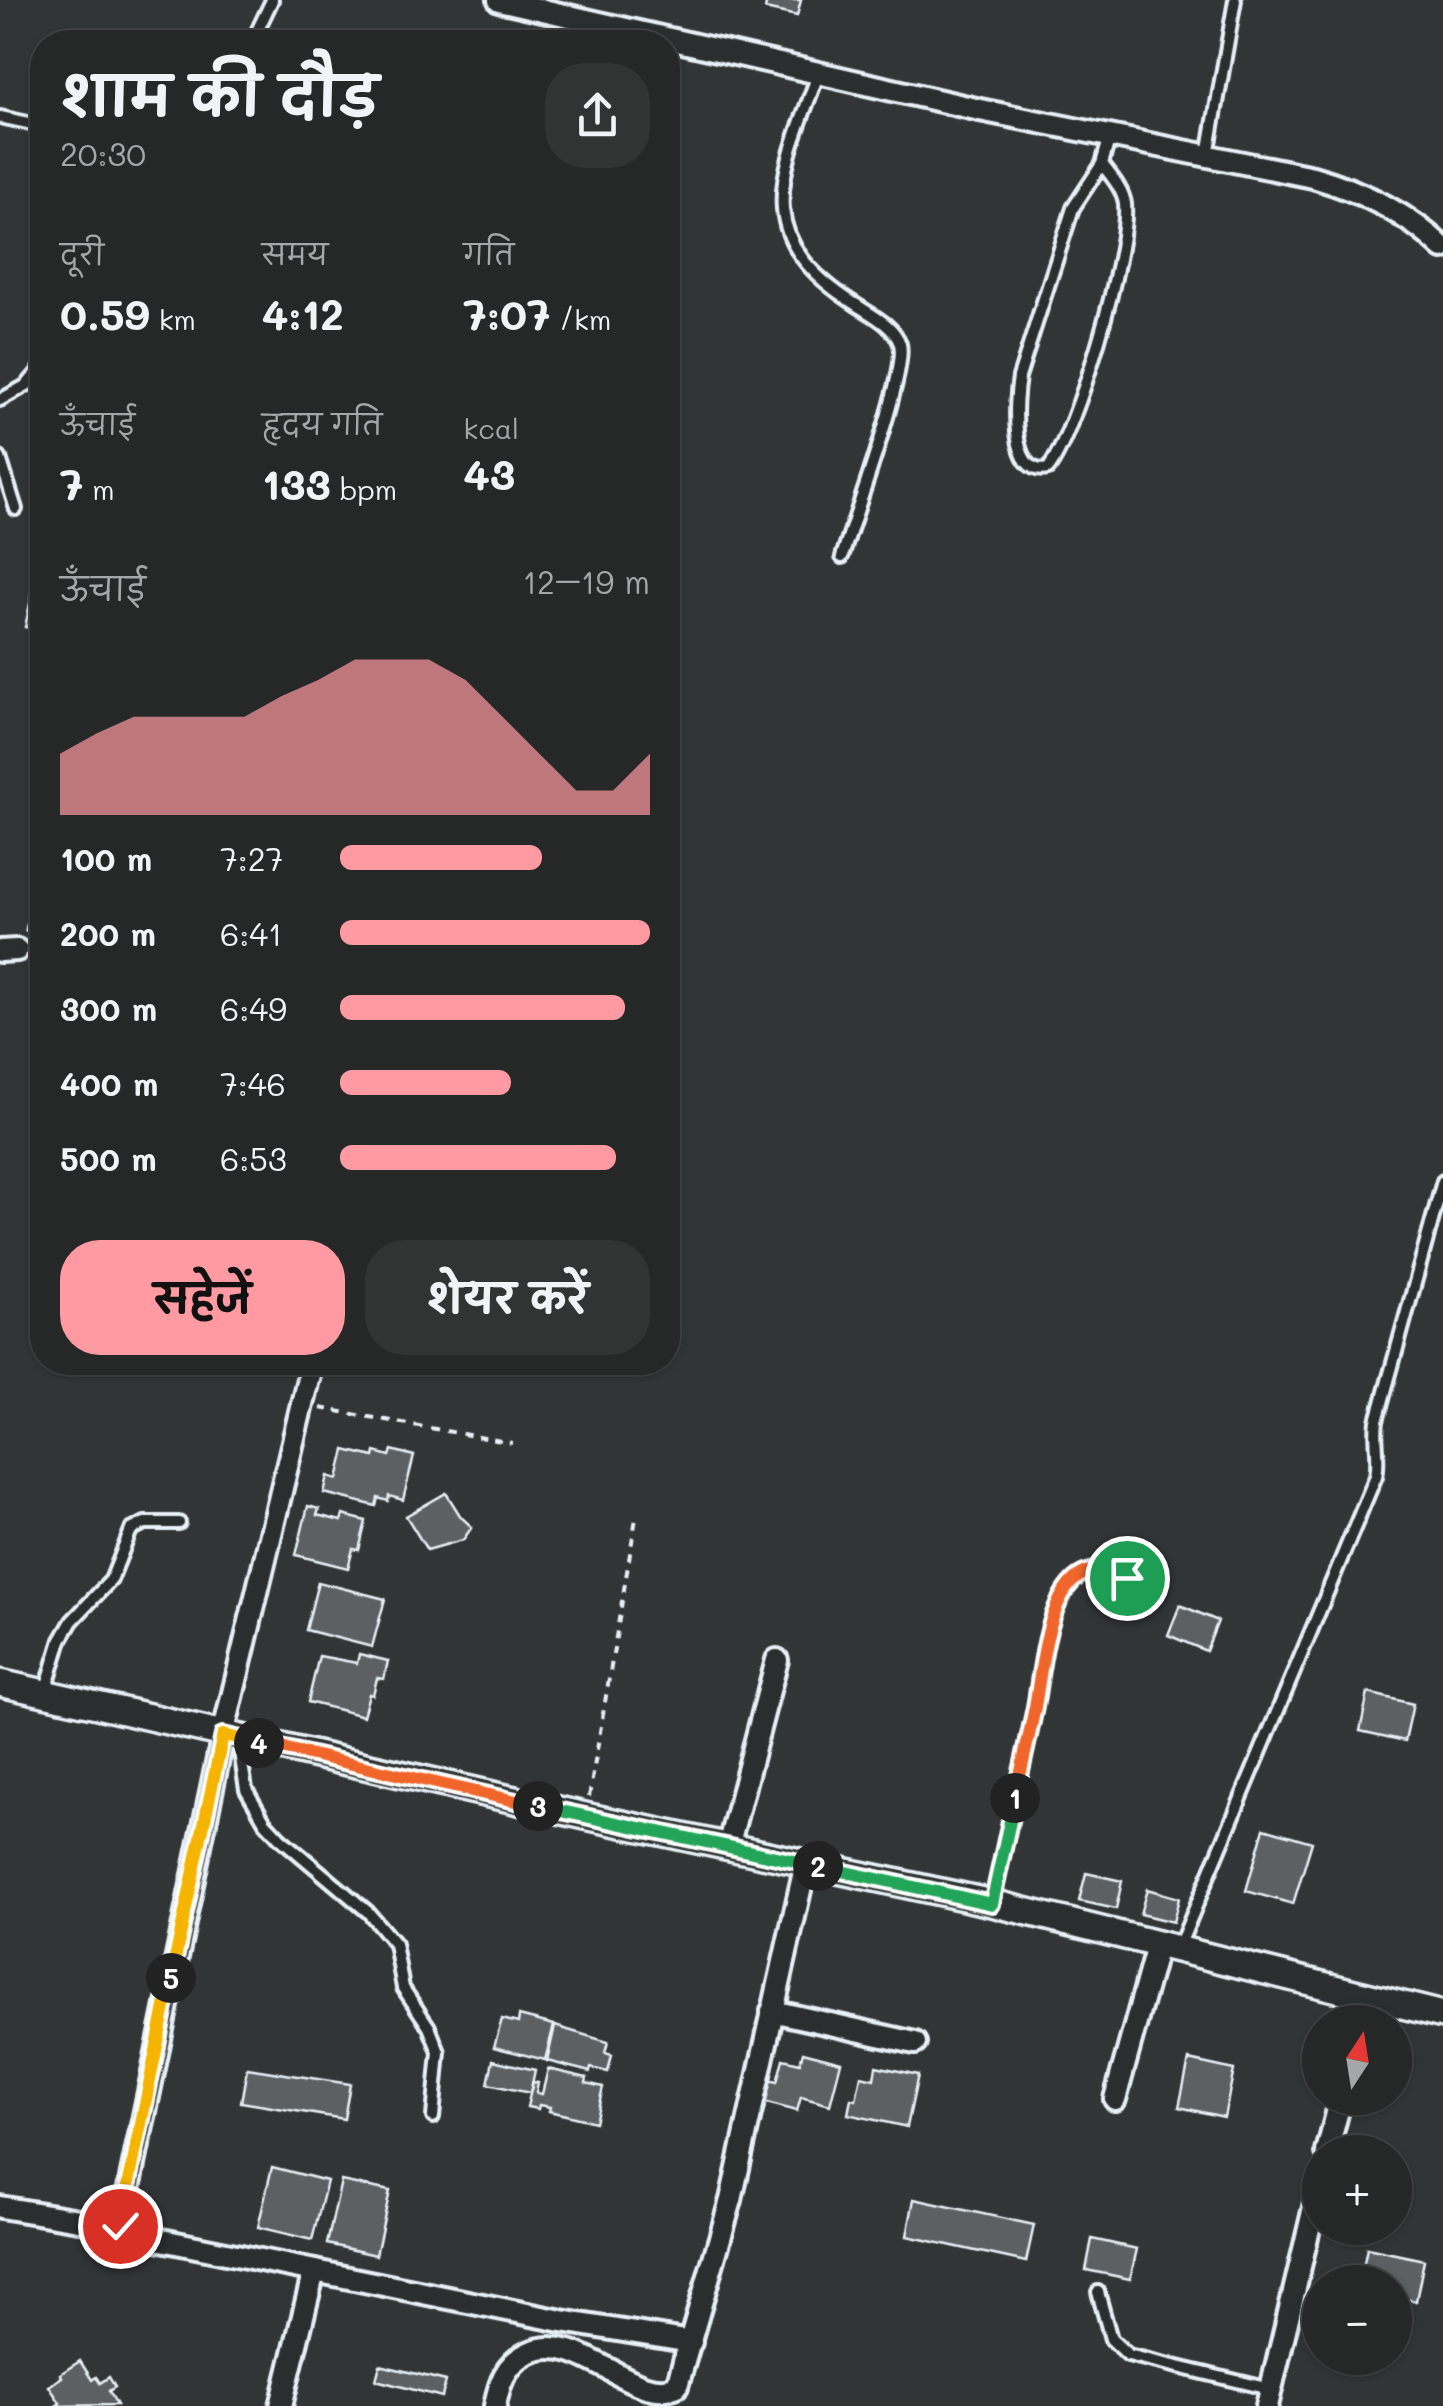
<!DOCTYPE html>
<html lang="hi">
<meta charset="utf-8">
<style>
:root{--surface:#262828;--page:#323434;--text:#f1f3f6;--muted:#a4a6a8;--line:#424445;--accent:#ff9aa2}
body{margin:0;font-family:Mali,"Playpen Sans Deva",sans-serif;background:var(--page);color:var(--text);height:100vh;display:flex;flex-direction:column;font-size:38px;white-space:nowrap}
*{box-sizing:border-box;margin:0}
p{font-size:32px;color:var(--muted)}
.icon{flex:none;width:55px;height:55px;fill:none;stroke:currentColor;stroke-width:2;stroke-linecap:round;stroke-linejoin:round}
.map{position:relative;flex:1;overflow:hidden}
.drawer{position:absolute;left:30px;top:30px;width:650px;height:1345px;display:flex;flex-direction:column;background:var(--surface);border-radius:40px;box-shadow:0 2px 8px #0004,0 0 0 2px var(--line)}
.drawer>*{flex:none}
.needle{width:65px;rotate:12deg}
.fabs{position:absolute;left:1302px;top:2005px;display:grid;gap:20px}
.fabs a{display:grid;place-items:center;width:110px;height:110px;border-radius:50%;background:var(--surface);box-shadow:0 2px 8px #0004,0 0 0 2px var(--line);font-size:50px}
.pin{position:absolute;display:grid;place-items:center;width:85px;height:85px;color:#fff;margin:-42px;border:5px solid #fff;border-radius:50%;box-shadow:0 2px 10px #0007}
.km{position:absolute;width:50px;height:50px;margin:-25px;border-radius:50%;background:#222;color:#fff;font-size:28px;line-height:50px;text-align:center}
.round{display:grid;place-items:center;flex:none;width:105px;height:105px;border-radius:40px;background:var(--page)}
.head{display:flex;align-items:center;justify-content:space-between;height:170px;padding:0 30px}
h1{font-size:55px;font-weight:700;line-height:75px}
.figures{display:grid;grid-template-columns:repeat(3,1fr);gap:15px;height:170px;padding:10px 30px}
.figures div{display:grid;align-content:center}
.figures b{font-size:42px;font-weight:700}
.figures small{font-size:28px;font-weight:400}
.figures p{font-size:28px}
.chart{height:280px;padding:20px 30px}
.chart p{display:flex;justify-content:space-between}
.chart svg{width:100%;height:180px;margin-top:10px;fill:var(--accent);opacity:.7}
.button{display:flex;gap:20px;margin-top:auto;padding:20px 30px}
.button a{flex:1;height:115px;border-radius:40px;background:var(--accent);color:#111;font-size:40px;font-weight:700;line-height:115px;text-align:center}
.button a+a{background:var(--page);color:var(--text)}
ul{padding:0 30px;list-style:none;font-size:32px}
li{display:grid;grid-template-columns:160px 120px 1fr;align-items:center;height:75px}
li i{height:25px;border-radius:12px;background:var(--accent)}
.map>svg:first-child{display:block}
</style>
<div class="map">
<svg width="1443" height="2406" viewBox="0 0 1443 2406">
<rect width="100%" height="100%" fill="#323536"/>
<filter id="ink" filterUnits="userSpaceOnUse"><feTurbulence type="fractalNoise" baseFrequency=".01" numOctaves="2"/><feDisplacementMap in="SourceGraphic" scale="20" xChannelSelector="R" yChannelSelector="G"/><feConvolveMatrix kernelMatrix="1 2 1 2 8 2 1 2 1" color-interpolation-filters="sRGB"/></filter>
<g filter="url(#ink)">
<g fill="#5c6063" stroke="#e8f1f8" stroke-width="2.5">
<path d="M767,0H801L797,16L765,9Z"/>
<path d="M42,547V630L25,627Z"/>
<path d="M345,1450L374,1457L375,1452L390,1456L392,1450L414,1456L403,1500L389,1496L388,1501L378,1498L376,1506L324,1493L328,1476L338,1479Z"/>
<path d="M446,1493L461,1517L472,1527L463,1540L427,1550L406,1516Z"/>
<path d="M308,1506L319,1509L317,1515L341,1521L343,1515L366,1521L359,1550L353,1549L348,1568L296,1555Z"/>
<path d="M318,1582L385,1599L372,1647L306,1630Z"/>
<path d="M1180,1605L1218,1621L1206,1651L1168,1635Z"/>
<path d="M359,1654L388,1661L384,1679L377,1678L373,1695L369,1694L363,1716L308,1702L319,1656L357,1663Z"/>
<path d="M1368,1693L1413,1704L1405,1741L1360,1731Z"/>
<path d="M1264,1828L1312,1842L1293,1904L1246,1891Z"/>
<path d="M1086,1873L1122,1881L1116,1909L1079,1901Z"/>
<path d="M1147,1889L1179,1898L1173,1922L1140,1914Z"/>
<path d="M519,2016L554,2025L545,2060L494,2047L502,2019L518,2023Z"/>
<path d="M555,2026L608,2042L605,2053L612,2055L608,2072L591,2068L590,2072L547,2061Z"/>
<path d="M803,2052L841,2062L830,2105L801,2097L797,2111L763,2102L769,2080L777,2082L783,2059L800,2063Z"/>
<path d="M493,2060L535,2070L530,2093L488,2084Z"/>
<path d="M1189,2060L1234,2070L1224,2117L1179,2107Z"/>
<path d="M876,2066L918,2075L907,2127L848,2114L851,2099L856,2100L861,2076L874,2079Z"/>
<path d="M247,2068L350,2084L344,2119L241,2102Z"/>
<path d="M548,2069L587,2078L586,2083L603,2087L595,2122L549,2111L550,2107L539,2105L538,2109L527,2107L533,2082L538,2083L536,2093L542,2094Z"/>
<path d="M272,2167L327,2181L312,2240L258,2227Z"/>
<path d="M341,2181L390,2191L376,2255L327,2244Z"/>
<path d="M914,2199L1034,2225L1026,2262L907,2236Z"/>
<path d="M1092,2239L1137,2249L1130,2279L1086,2270Z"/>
<path d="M1367,2248L1424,2260L1416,2301L1395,2297V2282H1360Z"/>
<path d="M80,2361L92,2380L96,2377L100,2383L109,2377L115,2387L109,2391L117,2405L56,2406L60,2403L49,2386L62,2377L60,2374Z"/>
<path d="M380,2365L446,2381L442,2397L376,2380Z"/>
</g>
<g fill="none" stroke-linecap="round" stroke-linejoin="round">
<g stroke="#e8f1f8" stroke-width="18">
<g id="service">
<path d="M252,42L272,0"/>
<path d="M819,72C783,171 746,235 855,304C870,314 894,325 900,344C908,371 853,520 842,557"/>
<path d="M0,117L42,126"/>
<path d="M1208,155L1235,0"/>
<path d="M1102,164C1111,176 1123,189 1125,204C1129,251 1077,432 1048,469C1009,478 1015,400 1019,377L1073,208L1102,164L1110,136"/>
<path d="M0,400L27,385L42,367"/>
<path d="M0,458L16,509"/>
<path d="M45,1692L61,1640L72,1621L111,1580L131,1530L145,1523H179"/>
<path d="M238,1739L246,1789L265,1822L280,1838L368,1912L395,1944L403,1988L429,2027L439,2052L433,2117"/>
<path d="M1178,1949L1376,1476C1380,1457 1374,1440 1377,1421L1443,1181"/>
<path d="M1098,2292L1111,2339L1128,2355L1270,2389"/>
</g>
</g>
<g stroke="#e8f1f8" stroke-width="28">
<g id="minor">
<path d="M499,0L980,110L1313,177C1361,191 1407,213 1443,248"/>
<path d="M0,951L17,950"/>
<path d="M312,1362L223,1735L121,2227L127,2233L562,2321L691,2342"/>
<path d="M728,1847L777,1660"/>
<path d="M772,2011L915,2043"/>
<path d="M1359,2022L1366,1997"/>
<path d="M1115,2099L1157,1946"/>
<path d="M1327,2152L1341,2098"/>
<path d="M0,2207L121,2227"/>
<path d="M281,2406L314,2271"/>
<path d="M495,2406C499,2384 505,2365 526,2354C579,2326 632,2406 677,2386L731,2200L806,1863"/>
<path d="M1267,2406L1320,2182"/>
</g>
</g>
<g stroke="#e8f1f8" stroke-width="32">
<path id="tertiary" d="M0,1683L585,1816L992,1903L1443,2015"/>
</g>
<g stroke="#e8f1f8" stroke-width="4" stroke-dasharray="8 8" stroke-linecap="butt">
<path d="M26,932L42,857"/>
<path d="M320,1408L512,1443"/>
<path d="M589,1797L636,1518"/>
<path d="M996,1884L1050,1621C1069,1584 1081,1554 1127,1578"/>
</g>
<use href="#service" stroke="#2a2d2e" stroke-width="10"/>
<use href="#minor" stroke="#2a2d2e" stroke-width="20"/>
<use href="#tertiary" stroke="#2a2d2e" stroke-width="25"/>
</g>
</g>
<g fill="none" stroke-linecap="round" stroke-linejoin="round" filter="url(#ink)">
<g stroke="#fff" stroke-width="20">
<path id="split-1" d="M1015,1798C1022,1767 1029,1737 1035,1707C1044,1659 1050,1538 1127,1578"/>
</g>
<g stroke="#fff" stroke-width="20">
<path id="split-2" d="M818,1866L992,1904L1015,1798"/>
</g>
<g stroke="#fff" stroke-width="20">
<path id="split-3" d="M538,1806L818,1866"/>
</g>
<g stroke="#fff" stroke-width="20">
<path id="split-4" d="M259,1743L538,1806"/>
</g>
<g stroke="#fff" stroke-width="20">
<path id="split-5" d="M171,1978L223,1735L259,1743"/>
</g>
<g stroke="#fff" stroke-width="20">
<path id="split-6" d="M120,2226L171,1978"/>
</g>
<use href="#split-1" stroke="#f0652b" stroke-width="12"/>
<use href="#split-2" stroke="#22a559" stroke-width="12"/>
<use href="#split-3" stroke="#22a559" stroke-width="12"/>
<use href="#split-4" stroke="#f0652b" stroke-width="12"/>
<use href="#split-5" stroke="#f5b400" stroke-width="12"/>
<use href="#split-6" stroke="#f5b400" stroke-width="12"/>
</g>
</svg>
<div class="fabs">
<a><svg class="needle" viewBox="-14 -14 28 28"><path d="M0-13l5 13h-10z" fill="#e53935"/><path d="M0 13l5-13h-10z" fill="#a4a6a8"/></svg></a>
<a>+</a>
<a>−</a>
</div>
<div class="pin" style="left:1127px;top:1578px;background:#1e9e55"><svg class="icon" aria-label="arrive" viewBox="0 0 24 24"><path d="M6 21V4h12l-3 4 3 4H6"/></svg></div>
<div class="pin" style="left:120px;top:2226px;background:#d93025"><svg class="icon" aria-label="check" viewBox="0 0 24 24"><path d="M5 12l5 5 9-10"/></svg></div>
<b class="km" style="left:1015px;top:1798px">1</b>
<b class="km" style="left:818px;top:1866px">2</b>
<b class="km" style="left:538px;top:1806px">3</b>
<b class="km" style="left:259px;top:1743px">4</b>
<b class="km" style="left:171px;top:1978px">5</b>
<section class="drawer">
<div class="head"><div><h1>शाम की दौड़</h1><p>20:30</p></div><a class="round"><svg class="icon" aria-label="share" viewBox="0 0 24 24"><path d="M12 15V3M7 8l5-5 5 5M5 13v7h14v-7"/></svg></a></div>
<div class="figures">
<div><p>दूरी</p><b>0.59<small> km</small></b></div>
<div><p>समय</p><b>4:12</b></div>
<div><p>गति</p><b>7:07<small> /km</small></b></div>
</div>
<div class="figures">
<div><p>ऊँचाई</p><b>7<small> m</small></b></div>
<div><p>हृदय गति</p><b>133<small> bpm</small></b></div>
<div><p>kcal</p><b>43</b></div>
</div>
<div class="chart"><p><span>ऊँचाई</span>12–19 m</p>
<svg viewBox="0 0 160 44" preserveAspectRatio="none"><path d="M0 44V29L10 24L20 20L30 20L40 20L50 20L60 15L70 11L80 6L90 6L100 6L110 11L120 20L130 29L140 38L150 38L160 29V44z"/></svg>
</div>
<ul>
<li><b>100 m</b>7:27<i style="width:65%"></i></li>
<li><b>200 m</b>6:41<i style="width:100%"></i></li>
<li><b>300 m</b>6:49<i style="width:92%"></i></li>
<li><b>400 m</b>7:46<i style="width:55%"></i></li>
<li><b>500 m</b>6:53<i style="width:89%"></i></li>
</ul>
<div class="button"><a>सहेजें</a><a>शेयर करें</a></div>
</section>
</div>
